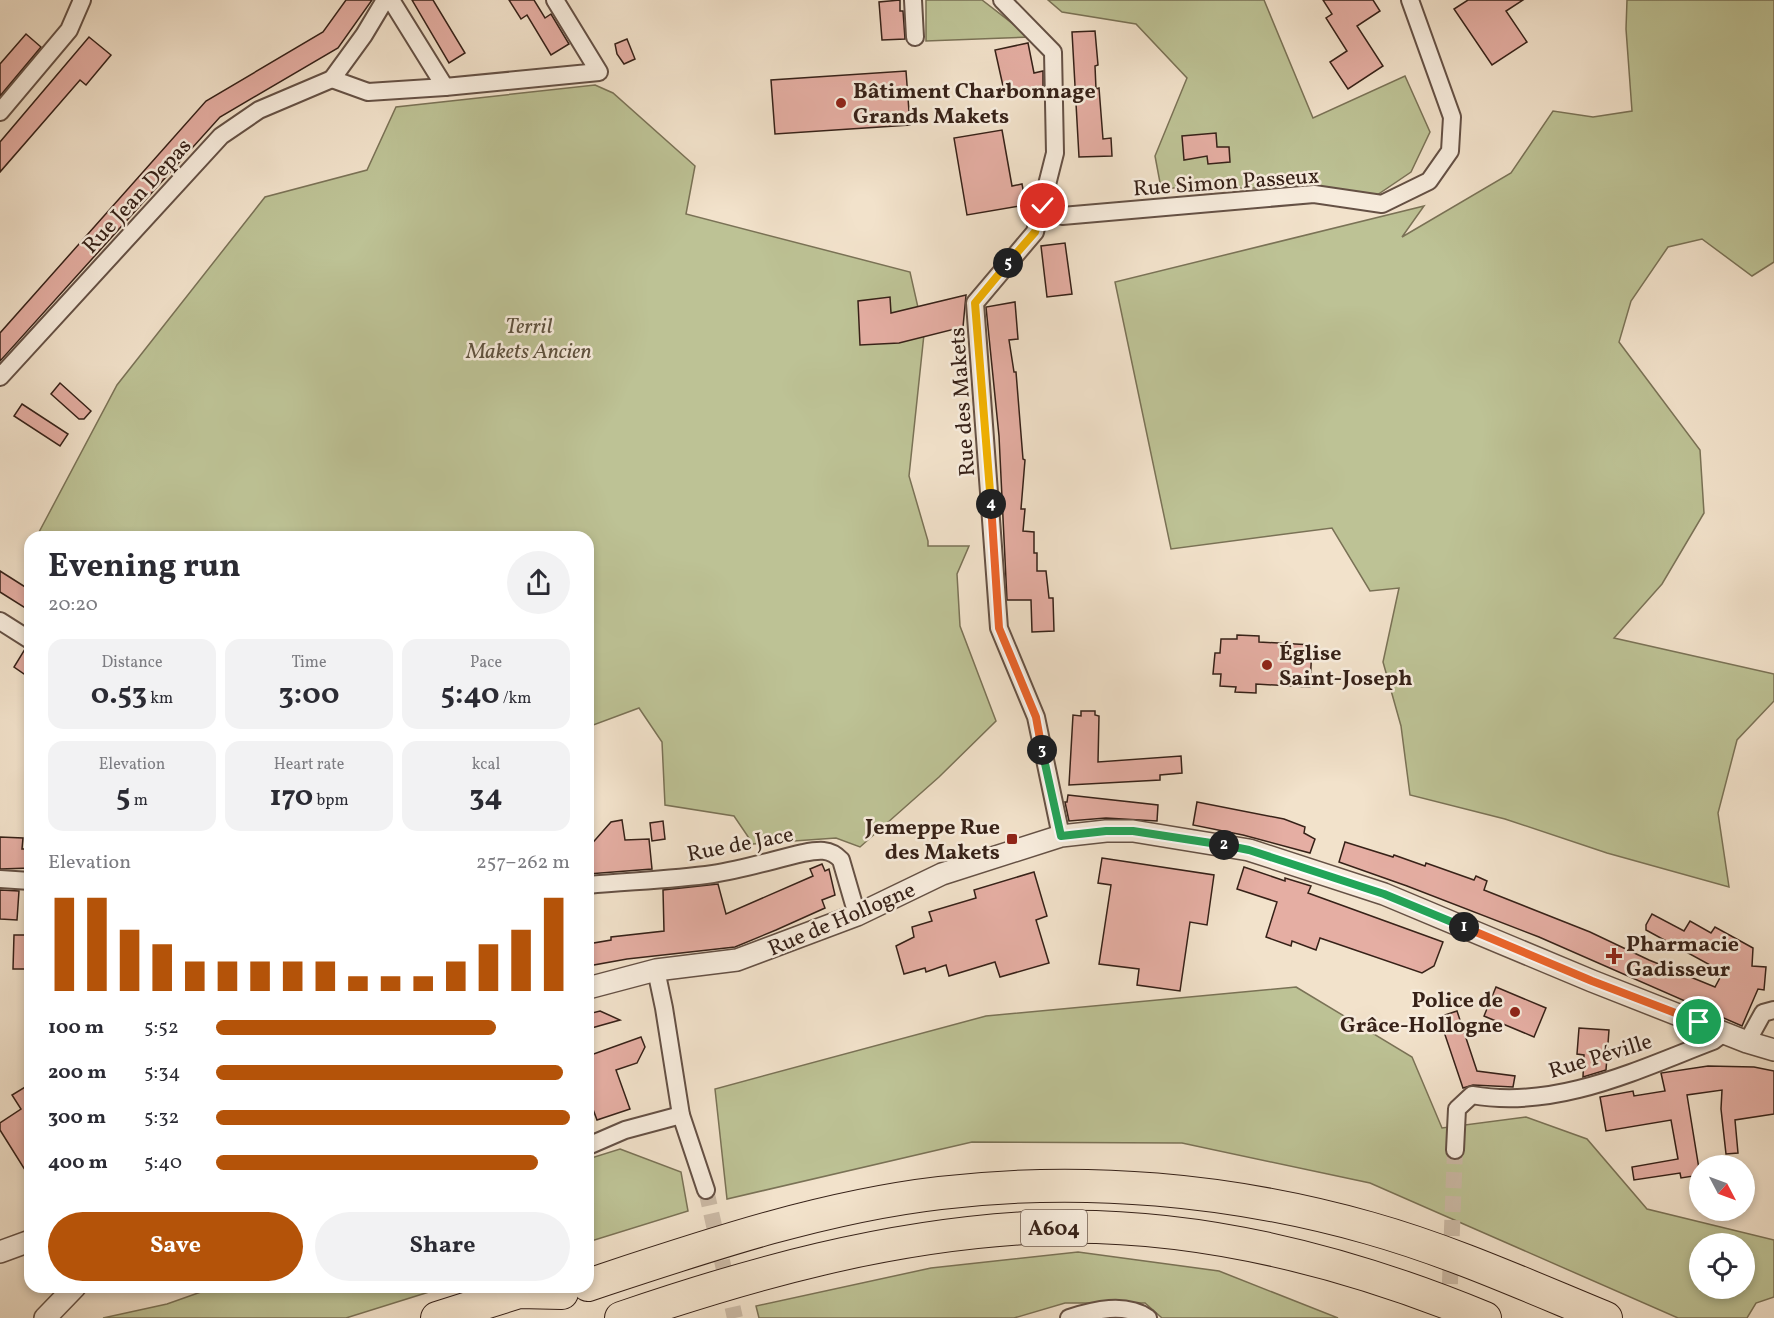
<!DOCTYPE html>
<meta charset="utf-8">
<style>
:root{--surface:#fff;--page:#f2f2f3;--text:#2b2b33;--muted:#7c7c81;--accent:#b45309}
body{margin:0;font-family:Vollkorn,serif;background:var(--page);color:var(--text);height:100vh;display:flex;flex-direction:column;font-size:22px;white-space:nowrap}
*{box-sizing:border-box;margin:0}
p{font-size:20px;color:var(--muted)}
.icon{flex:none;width:33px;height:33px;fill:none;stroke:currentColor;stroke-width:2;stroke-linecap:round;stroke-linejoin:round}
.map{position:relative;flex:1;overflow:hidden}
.drawer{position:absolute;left:24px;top:531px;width:570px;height:762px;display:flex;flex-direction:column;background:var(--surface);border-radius:18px;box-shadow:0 3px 9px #0003}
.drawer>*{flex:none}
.needle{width:39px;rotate:131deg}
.controls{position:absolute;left:1689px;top:1155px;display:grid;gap:12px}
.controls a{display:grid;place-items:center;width:66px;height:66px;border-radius:50%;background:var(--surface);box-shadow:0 3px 9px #0003;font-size:30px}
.pin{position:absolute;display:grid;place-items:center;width:51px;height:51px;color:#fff;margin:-26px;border:3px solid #fff;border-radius:50%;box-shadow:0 2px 6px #0007}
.km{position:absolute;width:30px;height:30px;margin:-15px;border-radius:50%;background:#222;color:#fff;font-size:16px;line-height:30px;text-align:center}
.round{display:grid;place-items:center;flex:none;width:63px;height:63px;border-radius:32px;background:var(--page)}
.overview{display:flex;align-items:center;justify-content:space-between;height:102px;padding:0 24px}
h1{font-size:33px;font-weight:700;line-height:45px}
.stats{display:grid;grid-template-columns:repeat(3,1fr);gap:9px;height:102px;padding:6px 24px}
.stats div{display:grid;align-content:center;border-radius:15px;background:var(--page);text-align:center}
.stats b{font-size:30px;font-weight:700}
.stats small{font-size:16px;font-weight:400}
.stats p{font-size:16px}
.chart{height:168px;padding:12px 24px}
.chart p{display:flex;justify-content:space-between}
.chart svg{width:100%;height:108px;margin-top:6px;stroke:var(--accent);stroke-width:6}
.primary-button{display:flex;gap:12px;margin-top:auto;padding:12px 24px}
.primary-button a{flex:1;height:69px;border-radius:36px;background:var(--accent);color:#fff;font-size:24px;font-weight:700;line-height:69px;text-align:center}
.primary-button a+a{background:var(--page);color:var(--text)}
ul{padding:0 24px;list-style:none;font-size:20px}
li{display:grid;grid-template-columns:96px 72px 1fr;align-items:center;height:45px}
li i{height:15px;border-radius:8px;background:var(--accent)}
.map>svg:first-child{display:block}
</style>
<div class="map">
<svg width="1774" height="1318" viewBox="0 0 1774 1318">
<rect width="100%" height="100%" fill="#f2e2cb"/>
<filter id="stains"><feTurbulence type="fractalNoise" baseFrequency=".00333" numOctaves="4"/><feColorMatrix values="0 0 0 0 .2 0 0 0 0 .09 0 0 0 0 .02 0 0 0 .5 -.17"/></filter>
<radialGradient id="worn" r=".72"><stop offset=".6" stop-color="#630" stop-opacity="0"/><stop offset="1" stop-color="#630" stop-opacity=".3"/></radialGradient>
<g fill="#bdc295" stroke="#7a7256" stroke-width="1.5" fill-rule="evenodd">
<path d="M926,0H982L1030,37L926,41Z"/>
<path d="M1048,0H1264L1313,118L1405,76L1430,132L1411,172L1377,195L1313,188H1161L1155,156L1187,78L1136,24L1062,12Z"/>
<path d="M1627,0H1774V262L1752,276L1702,239L1668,247L1631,301L1619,342L1700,450L1704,513L1662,584L1614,638L1774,674V701L1737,740L1718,813L1729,887L1607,853L1505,819L1410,795L1401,726L1383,662L1399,588L1370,591L1332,528L1171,549L1115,282L1424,206L1402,237L1511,173L1553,111L1593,117L1632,111L1626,29Z"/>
<path d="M595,85L613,93L695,166L686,214L910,272L924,334L909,476L928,541V546H969L957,574L960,626L996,721L939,777L860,847L836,838L753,844L734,816L665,805L662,742L639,708L588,727V537H42L38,534L117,385L265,197L367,170L396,107Z"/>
<path d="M1296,987L1412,1057L1442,1128L1526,1117L1587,1139L1647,1209L1774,1240V1297L1756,1303L1747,1318H1678L1370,1183L1182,1143L972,1142L727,1199L715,1089L986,1016ZM1700,1244H1744V1288H1700Z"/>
<path d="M620,1149L681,1172L688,1211L588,1242V1159Z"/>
<path d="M1078,1252L1219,1271L1338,1318H1162L1145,1303H1065L1014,1318H759L756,1306L931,1268Z"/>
<path d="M215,1287H445L346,1318H103L167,1304Z"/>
</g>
<g fill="#e5aea3" stroke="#362118" stroke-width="1.5">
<path d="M346,0H372L338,48L220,117L0,361V333L206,101L323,32Z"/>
<path d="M412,0H433L465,53L449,63Z"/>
<path d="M509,0H534L545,18L551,14L569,44L551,55L527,15L521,19Z"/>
<path d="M900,0V11H903L905,39L882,40L879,2Z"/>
<path d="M1323,0H1373L1380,11L1357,26L1383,66L1348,89L1330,62L1347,51L1326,18L1332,14Z"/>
<path d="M1468,0H1523L1506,11L1527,42L1492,65L1454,9Z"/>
<path d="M1095,31L1098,65L1095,66L1096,89L1099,88L1103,139L1111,138L1112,156L1079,157L1072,32Z"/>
<path d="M26,34L41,47L0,96V64Z"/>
<path d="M89,37L111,55L86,85L80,80L0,172V142Z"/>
<path d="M627,39L635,59L624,64L617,54L615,44Z"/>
<path d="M1028,43L1034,73L1043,71V87L1005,95L995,50Z"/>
<path d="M906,71L910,125L775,134L771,80Z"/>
<path d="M1002,130L1012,186L1022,184L1026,205L967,215L954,138Z"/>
<path d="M1216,133L1217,147H1229L1230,162L1208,164L1207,156L1184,160L1182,136Z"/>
<path d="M1065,243L1072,294L1047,297L1041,246Z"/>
<path d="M966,295L963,327L899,343L860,345L858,301L890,297L891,313Z"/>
<path d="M1015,302L1018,339L1009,340L1014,372H1016L1023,459L1025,460L1021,509H1025L1023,531L1034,532V553H1037V571H1046L1049,598H1053L1054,631L1032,632L1031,600H1007L999,436L986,307Z"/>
<path d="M60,383L91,411L84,419H79L51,394Z"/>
<path d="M22,404L68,434L60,446L14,416Z"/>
<path d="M0,571L30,590V611L0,592Z"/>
<path d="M1237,635L1259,636V642L1312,645L1310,687L1256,684V693L1235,692L1236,687L1220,686L1221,674H1213L1215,653H1220L1221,639H1237Z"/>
<path d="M25,649L30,650V678L14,667Z"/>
<path d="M1081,711H1095V715L1099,716L1098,762L1181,756L1182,773L1160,775V780L1069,785L1073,715L1081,716Z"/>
<path d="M1068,795L1158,805L1157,821L1106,818L1069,821L1065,802H1067Z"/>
<path d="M1197,802L1284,819L1305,827L1304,833L1315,839L1310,853L1243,835L1193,825Z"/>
<path d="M622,820L625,840L649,839L652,869L588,874V848L611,822Z"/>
<path d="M663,821L665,839L652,841L650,823Z"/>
<path d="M0,837L23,838L22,849H30V868L0,869Z"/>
<path d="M1345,842L1393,857L1394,855L1425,866L1426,863L1474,880L1476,876L1487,881L1484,890L1590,932L1649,960L1715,987L1723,972L1646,930V925L1652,914L1684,931L1690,921L1711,933L1715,927L1753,948L1752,966L1766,967L1764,990L1758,989L1742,1026L1539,937L1407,886L1339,862Z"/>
<path d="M1102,858L1214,875L1207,925L1190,922L1180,991L1137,985L1139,969L1099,964L1111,885L1098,883Z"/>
<path d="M822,864L825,871L829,869L835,895L822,900L825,908L776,930L735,947L627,959L588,966V944L611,940V937L664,931L663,890L718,884L726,914L813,876L810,869Z"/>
<path d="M1244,867L1285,881V878L1311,886L1308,893L1443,942L1434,966L1422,973L1320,938L1316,950L1292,941L1291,946L1266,937L1277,902L1237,889Z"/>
<path d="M1034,872L1047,916L1036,920L1049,963L1000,977L995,962L949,976L946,965L926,972L925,968L904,974L896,946L914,937L912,927L932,921L929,912L976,898L974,890Z"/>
<path d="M0,890L19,891L17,920L0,919Z"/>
<path d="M14,935H29L28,969H13Z"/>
<path d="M1496,987L1546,1008L1534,1037L1484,1016Z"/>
<path d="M600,1011L620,1020L588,1029V1014Z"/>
<path d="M1457,1011L1477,1071L1515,1076L1513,1087L1473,1085L1463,1088L1439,1017Z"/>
<path d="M1579,1028L1609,1030L1606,1070L1583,1077L1584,1055L1577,1054Z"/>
<path d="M641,1037L645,1047L637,1063L616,1070L630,1109L597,1120L588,1096V1056Z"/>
<path d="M1708,1066L1754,1067L1774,1071V1114L1735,1120L1738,1153L1726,1154L1721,1109L1722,1090L1687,1095L1700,1175L1681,1178L1680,1173L1634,1180L1632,1167L1678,1159L1671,1120L1606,1131L1600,1097L1633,1091L1634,1096L1665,1091L1661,1073Z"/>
<path d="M30,1084V1178L0,1130V1123L21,1109L12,1095Z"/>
</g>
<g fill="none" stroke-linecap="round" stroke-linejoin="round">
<g stroke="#ccbba7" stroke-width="16" stroke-dasharray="16 8" stroke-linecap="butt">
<path d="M706,1190L735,1318"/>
<path d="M1449,1308L1455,1150"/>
</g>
<g stroke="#655145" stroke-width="20">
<g id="minor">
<path d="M391,0L445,87"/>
<path d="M913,0L915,37"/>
<path d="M1002,0L1053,52L1055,153L1035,232L975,303L999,628L1036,717L1061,836"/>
<path d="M332,79L368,92L445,87L599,72L555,0"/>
<path d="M332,79L364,35L385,0"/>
<path d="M0,112L69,30L82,0"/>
<path d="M1043,206L1062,216L1314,194L1382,204L1429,181L1450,151L1452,117L1410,0"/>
<path d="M0,377L221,136L259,110L332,79"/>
<path d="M0,621L30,640"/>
<path d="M0,879L30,881"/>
<path d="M588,885C630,881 671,880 713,874C744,869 773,860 803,853C818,850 830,848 841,860L857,915"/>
<path d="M656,970L664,1008L681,1115L706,1190"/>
<path d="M1747,1042L1763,1013L1774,1010"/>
<path d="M588,1146L625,1130L681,1115"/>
<path d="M1455,1150L1457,1109L1472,1095C1556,1110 1637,1070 1713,1041L1725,1032"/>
<path d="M1069,1318C1094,1310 1125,1302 1148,1318"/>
</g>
</g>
<g stroke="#655145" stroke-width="24">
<g id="tertiary">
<path d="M588,988L656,970L737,960L857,915L942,874L1061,836L1106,831H1133L1249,850L1384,894L1592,981L1747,1042L1774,1050"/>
<path d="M0,1252L30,1241"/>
<path d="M45,1318L75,1287"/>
</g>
</g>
<g stroke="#362118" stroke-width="34">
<g id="motorway">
<path d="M588,1285C703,1247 820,1207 940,1193C1083,1176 1231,1189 1369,1228C1451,1251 1528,1286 1606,1318"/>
<path d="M437,1318L519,1292L562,1293"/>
<path d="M621,1318C752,1273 887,1236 1027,1228C1183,1219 1342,1259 1485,1318"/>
</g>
</g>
<use href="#minor" stroke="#f7ecdd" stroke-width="16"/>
<use href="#tertiary" stroke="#f7ecdd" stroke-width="21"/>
<use href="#motorway" stroke="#f2e2cb" stroke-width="32"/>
</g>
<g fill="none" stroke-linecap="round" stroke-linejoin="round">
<g stroke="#fff" stroke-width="12">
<path id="split-1" d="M1464,927L1592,981L1699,1022"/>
</g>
<g stroke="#fff" stroke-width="12">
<path id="split-2" d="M1224,845L1249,850L1384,894L1464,927"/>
</g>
<g stroke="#fff" stroke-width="12">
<path id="split-3" d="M1042,750L1061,836L1106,831H1133L1224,845"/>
</g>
<g stroke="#fff" stroke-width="12">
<path id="split-4" d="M991,504L999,628L1036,717L1042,750"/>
</g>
<g stroke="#fff" stroke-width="12">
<path id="split-5" d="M991,504L975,303L1008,263"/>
</g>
<g stroke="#fff" stroke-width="12">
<path id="split-6" d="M1008,263L1035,232L1043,206"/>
</g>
<use href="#split-1" stroke="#f0652b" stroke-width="8"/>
<use href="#split-2" stroke="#22a559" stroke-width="8"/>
<use href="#split-3" stroke="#22a559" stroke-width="8"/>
<use href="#split-4" stroke="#f0652b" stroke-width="8"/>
<use href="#split-5" stroke="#f5b400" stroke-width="8"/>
<use href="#split-6" stroke="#f5b400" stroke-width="8"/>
</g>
<g fill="#8f2418" stroke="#f7ecdd" stroke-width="2">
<circle cx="841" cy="103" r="6"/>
<circle cx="1267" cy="665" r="6"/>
<rect x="1006" y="833" width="12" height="12" rx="3"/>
<path d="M1611 947h6v6h6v6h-6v6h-6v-6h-6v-6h6z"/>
<circle cx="1515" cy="1012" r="6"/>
</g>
<g text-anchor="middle" stroke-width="5" stroke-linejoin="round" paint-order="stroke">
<rect fill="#f7ecdd" stroke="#705e53" stroke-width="1.5" x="1021" y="1210" width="66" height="36" rx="4.5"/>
<g font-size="21" font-weight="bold" fill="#362118">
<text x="1054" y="1235">A604</text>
</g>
<g font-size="22" font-weight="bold" fill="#362118" stroke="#f7ecdd" text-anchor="start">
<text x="853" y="98">Bâtiment Charbonnage<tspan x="853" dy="25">Grands Makets</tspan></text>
<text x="1279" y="660">Église<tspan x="1279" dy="25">Saint-Joseph</tspan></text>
<text x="1000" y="834" text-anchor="end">Jemeppe Rue<tspan x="1000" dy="25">des Makets</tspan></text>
<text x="1626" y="951">Pharmacie<tspan x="1626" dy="25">Gadisseur</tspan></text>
<text x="1503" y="1007" text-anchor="end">Police de<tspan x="1503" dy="25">Grâce-Hollogne</tspan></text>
</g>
<g font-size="22" fill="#362118" stroke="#f7ecdd">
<text transform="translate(1226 181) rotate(-4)" y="8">Rue Simon Passeux</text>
<text transform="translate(136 195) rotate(-47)" y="8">Rue Jean Depas</text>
<text transform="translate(961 402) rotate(-94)" y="8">Rue des Makets</text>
<text transform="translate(740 843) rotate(-11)" y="8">Rue de Jace</text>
<text transform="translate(841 918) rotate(-23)" y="8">Rue de Hollogne</text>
<text transform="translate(1600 1055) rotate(-17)" y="8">Rue Péville</text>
</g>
<g font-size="22" font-style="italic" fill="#5e513e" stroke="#f7ecdd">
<text x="529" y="333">Terril<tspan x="529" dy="25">Makets Ancien</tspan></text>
</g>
</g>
<rect width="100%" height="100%" filter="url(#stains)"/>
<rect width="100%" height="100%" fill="url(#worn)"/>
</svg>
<div class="controls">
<a><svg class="needle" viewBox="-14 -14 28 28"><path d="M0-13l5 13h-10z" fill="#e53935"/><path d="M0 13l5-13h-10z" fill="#7c7c81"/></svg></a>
<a><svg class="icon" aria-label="locate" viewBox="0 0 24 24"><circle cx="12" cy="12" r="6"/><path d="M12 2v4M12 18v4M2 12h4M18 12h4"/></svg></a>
</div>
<div class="pin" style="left:1699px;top:1022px;background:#1e9e55"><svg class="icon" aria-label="arrive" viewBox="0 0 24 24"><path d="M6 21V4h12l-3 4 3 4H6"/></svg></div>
<div class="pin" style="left:1043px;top:206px;background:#d93025"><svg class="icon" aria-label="check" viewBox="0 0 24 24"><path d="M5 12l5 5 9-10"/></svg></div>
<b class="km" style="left:1464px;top:927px">1</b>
<b class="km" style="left:1224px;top:845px">2</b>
<b class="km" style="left:1042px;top:750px">3</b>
<b class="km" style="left:991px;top:504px">4</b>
<b class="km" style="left:1008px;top:263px">5</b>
<section class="drawer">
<div class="overview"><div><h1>Evening run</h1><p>20:20</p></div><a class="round"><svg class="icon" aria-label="share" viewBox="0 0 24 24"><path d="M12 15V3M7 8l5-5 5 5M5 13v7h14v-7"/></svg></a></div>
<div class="stats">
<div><p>Distance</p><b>0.53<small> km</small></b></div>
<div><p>Time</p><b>3:00</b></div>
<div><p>Pace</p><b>5:40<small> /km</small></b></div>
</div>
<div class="stats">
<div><p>Elevation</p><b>5<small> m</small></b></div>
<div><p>Heart rate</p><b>170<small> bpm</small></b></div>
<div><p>kcal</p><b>34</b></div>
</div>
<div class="chart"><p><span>Elevation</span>257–262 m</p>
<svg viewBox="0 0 160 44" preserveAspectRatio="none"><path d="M5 44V6M15 44V6M25 44V19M35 44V25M45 44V32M55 44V32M65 44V32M75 44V32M85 44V32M95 44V38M105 44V38M115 44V38M125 44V32M135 44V25M145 44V19M155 44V6"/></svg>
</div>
<ul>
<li><b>100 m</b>5:52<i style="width:79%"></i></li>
<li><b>200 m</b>5:34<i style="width:98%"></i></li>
<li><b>300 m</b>5:32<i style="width:100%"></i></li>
<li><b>400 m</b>5:40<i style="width:91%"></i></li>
</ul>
<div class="primary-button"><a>Save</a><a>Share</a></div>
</section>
</div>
